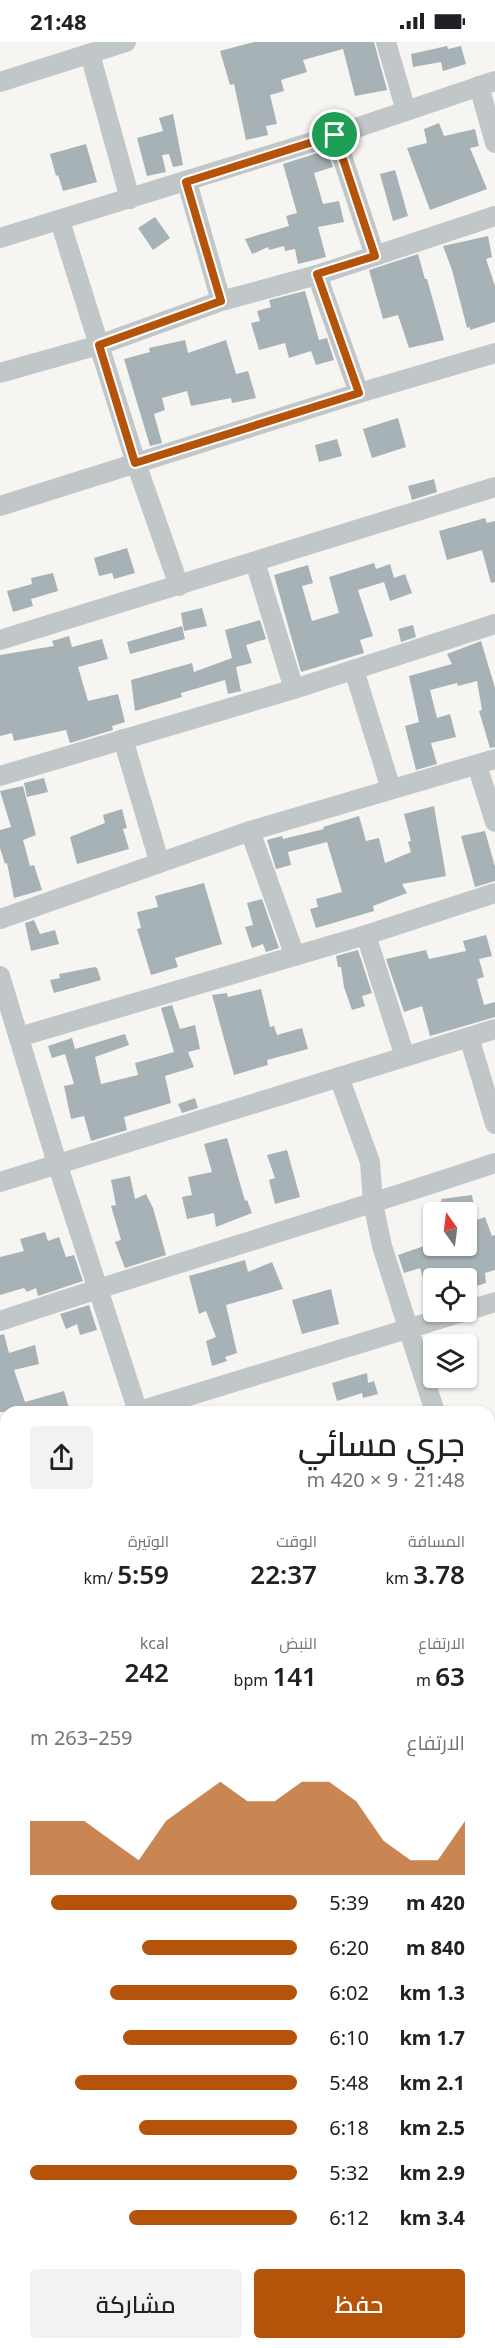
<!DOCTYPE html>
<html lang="ar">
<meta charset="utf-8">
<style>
:root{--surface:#fff;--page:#f2f2f2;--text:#202124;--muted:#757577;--accent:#b45309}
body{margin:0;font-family:"Noto Sans",Cairo,sans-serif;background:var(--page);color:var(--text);direction:rtl;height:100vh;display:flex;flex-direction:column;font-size:22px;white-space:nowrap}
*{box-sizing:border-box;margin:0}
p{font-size:20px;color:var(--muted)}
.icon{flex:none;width:33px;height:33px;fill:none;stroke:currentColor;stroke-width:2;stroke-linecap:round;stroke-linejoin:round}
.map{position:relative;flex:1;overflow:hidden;direction:ltr}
.side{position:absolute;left:0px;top:1364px;width:495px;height:944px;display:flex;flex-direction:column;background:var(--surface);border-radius:18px 18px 0 0;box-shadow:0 2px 4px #0004;direction:rtl}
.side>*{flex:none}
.needle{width:39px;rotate:346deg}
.fabs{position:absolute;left:423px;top:1160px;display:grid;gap:12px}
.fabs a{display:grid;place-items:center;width:54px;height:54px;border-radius:6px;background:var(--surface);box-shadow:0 2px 4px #0004;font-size:30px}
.pin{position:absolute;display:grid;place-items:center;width:51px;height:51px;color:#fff;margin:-26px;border:3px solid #fff;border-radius:50%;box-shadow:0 2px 6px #0007}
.round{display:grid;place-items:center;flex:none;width:63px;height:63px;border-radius:6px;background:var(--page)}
.summary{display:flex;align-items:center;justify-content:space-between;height:102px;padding:0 30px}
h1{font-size:33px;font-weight:600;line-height:45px}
.metrics{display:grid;grid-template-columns:repeat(3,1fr);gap:9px;height:102px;padding:6px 30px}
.metrics div{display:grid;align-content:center}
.metrics b{font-size:26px;font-weight:600}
.metrics small{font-size:16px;font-weight:400}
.metrics p{font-size:16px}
.chart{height:168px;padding:12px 30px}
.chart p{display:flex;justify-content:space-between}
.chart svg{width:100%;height:108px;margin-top:6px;fill:var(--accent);opacity:.7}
.button{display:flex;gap:12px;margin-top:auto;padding:12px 30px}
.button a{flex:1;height:69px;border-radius:6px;background:var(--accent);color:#fff;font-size:24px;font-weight:600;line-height:69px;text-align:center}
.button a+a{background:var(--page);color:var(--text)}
ul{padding:0 30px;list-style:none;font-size:20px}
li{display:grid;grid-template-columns:96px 72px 1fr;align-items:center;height:45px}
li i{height:15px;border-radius:8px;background:var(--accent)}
.status{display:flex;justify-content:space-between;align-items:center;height:42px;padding:0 30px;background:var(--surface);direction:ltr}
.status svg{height:16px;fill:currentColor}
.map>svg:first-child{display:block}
</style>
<div class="status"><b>21:48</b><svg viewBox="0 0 49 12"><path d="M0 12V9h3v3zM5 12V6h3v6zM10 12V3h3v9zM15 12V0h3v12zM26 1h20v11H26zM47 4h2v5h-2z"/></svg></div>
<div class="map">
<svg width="495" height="2306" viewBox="0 0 495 2306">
<rect width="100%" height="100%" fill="#f6f5f2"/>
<g fill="#a7b2b6">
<path d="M254,0H374L387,48L355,54L343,7L303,18L307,30L281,38L284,49L270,53L277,82L266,84L268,93L246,98L234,42L230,43L220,9Z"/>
<path d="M447,4L448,7L461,4L466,22L443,29L441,20L413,25L411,12Z"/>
<path d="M173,72L183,123L173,125L169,112L162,113L166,130L147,134L137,96L163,89L159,76Z"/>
<path d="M439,81L444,94L475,87L479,104L470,106L487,147L430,168L407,106L427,101L424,87Z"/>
<path d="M86,102L97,140L63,149L58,133L56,134L50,112Z"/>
<path d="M327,108L333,125L314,131L323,162L339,159L344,180L318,185L326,215L298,222L295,207L285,209L284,204L269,208L268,205L252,212L245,197L289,184L286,174L297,171L283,122Z"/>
<path d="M395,128L408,174L393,179L380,132Z"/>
<path d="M155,175L170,196L153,208L138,186Z"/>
<path d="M488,194L492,215L486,217L495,244V280L470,288V285L467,286L452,228L443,204Z"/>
<path d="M418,212L425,237H427L444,298L409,306L398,273L383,277L369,228Z"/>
<path d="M305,249L319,298L327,296L334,318L316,323L311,309L289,316L285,301L259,308L251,281L260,279L257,269L271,265L269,258Z"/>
<path d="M185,298L188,311L226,298L236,332L248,329L256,356L232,361L231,356L191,364L187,349L162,356L165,368L154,372L162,401L150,404L124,317L150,310L149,306Z"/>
<path d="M398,376L406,405L372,416L363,387Z"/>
<path d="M337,397L342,414L319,420L315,403Z"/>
<path d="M434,437L437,450L412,458L408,444Z"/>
<path d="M485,476L487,481L495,479V540L491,541L482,508L447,518L439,489Z"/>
<path d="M127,506L135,531L114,537L112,531L99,534L94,516Z"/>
<path d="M374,521L376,527L390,522L394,536L405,532L412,551L390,559L384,540L358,548L373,594L360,598L364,611L301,630L274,533L308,523L313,541L302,544L312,579L339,571L329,535Z"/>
<path d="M53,531L58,549L31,557L33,564L13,570L7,549L32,542L31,536Z"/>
<path d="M202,566L207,584L184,589L181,571Z"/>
<path d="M260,578L266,597L246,603L252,621L236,625L241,649L228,652L225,638L181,651L182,655L135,669L131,638L192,621L194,630L232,616L225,588Z"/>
<path d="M413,583L416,595L401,600L398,587Z"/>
<path d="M182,584L185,597L130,612L127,600Z"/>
<path d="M69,594L72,605L102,597L108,617L78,625L88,659L118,652L125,680L112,684L113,688L70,701L66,688L14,699L12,691L0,694V613L54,604L52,599Z"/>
<path d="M481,599L495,646V705L490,706L479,669L482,668L477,639L458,644L457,641L430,648L437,676L450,672L456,695L431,701L437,722L416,728L405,684L419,680L409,634L452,622L447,612Z"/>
<path d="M44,736L48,750L27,755L24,741Z"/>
<path d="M23,744L36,793L23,798L30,824L34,823L42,848L14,856L7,821L5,822L0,806V788L11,785L0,749Z"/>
<path d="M434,764L446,834L402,842L407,851L373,864L374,869L316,886L310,867L318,865L316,857L342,850L327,800L288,810L291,823L276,827L267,798L282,794L283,797L324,787L323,785L359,774L366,799L379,796L385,821L411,810L408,800L411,799L404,772Z"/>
<path d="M122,767L127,786L123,787L129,807L77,822L70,795L105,781L103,773Z"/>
<path d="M485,789L495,825V839L475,845L461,794Z"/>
<path d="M204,841L222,902L175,916L178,925L151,933L137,887L141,886L137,870L158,865L155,854Z"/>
<path d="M262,857L279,906L266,910L263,902L252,906L245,885L253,883L247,861Z"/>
<path d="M34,878L40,892L55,888L59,902L31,909L25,881Z"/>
<path d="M486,893L492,914L479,917L484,935L477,937L484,963L495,960V975L430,994L422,964L404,970L386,917L426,908L429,917L466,909L463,899Z"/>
<path d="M358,908L372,951L362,954L365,964L352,968L344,945L341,925H338L336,914Z"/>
<path d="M95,925L97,926L101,938L54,951L50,938L60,936L59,932Z"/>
<path d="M261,947L270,985L274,984L277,993L302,986L308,1007L267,1018L268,1023L234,1033L212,953L227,951L228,955Z"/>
<path d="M172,963L180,987L195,983L200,1007L188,1010L194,1025L165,1034L171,1061L124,1075L127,1088L91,1099L84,1074L71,1077L64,1044L74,1042L65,1012L52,1016L48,1004L72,996L75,1007L125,992L129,1003L95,1015L101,1042L138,1033L135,1021L174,1010L161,966Z"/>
<path d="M195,1056L198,1066L182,1071L178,1062Z"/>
<path d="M227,1096L245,1159L247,1158L252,1171L216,1185L214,1171L187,1177L182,1155L192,1153L188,1135L212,1130L204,1102Z"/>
<path d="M287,1108L300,1155L275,1162L269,1138L275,1136L267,1113Z"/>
<path d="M130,1134L135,1157L146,1152L153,1166L166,1213L125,1226L115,1200L121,1198L111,1164L116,1163L111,1138Z"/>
<path d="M472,1153L475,1170H443L441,1157Z"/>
<path d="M485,1175L492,1194L495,1193V1228L485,1231L486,1241L466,1247V1236H423L420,1226L404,1231L398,1213L427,1203H466V1182Z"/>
<path d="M45,1190L48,1199L59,1195L66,1215L74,1213L83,1239L38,1254L36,1246L27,1250L24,1246L0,1253V1215L24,1209L20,1197Z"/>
<path d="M245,1218L248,1230L272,1220L283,1247L226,1263L237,1311L225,1315L227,1319L212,1324L206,1299L216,1295L206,1269L199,1272L189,1234Z"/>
<path d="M331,1247L339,1282L302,1292L292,1258Z"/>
<path d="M89,1263L97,1288L80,1293L77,1282L66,1287L60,1272Z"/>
<path d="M4,1292L9,1311L35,1303L39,1322L14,1328L25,1360L64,1349L70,1370H0V1293Z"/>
<path d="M367,1331L368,1341L374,1339L378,1352L363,1356L362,1351L337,1359L332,1341Z"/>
</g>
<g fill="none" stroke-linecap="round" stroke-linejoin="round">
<g stroke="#c1c6c8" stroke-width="20">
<path d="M386,0L406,69"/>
<path d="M90,12L130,157"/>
<path d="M0,40L126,0"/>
<path d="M479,44L495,101"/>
<path d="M335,93L375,214"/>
<path d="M187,140L221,259"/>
<path d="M60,179L136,421L179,544"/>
<path d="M0,196L335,93L495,39"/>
<path d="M317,233L359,351"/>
<path d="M0,331L99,303L221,259L317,233L495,174"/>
<path d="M0,464L359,351L495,311"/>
<path d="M255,520L294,647"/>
<path d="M0,598L495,445"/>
<path d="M354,628L391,747"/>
<path d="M123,697L159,819"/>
<path d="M477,723L495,780"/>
<path d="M0,734L294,647L495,582"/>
<path d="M250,789L295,914"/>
<path d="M0,877L250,789L495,717"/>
<path d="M366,893L405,1015"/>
<path d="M0,934L57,1121L138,1370"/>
<path d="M19,995L366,893L495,851"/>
<path d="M469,995L495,1082"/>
<path d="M339,1035L370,1120L373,1161L382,1204L435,1370"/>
<path d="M0,1140L495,987"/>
<path d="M466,1269L495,1260"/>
<path d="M0,1279C164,1224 331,1176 495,1121"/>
<path d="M136,1370L466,1269"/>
<path d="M489,1392L495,1391"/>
<path d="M0,1415L6,1413"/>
<path d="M0,1555L6,1553"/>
<path d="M0,1691L6,1689"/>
<path d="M0,1712L6,1732"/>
<path d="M0,1960L6,1979"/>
<path d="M0,2015L6,2013"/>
<path d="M489,2015L495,2013"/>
<path d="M0,2149L6,2147"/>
<path d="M489,2170L495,2168"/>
<path d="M0,2230L6,2246"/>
<path d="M0,2292L6,2290"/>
<path d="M27,2301L29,2306"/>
<path d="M180,2301L182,2306"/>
<path d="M429,2301L431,2306"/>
<path d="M350,2306L364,2301"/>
<path d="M479,2306L495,2301"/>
</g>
<g stroke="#d1d8da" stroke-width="27">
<path d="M489,1550L495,1549"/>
<path d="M0,1843L6,1841"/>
</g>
</g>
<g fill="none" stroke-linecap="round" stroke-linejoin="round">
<g stroke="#fff" stroke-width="12">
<path id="route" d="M335,93L375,214L317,232L359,351L135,421L99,303L221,259L186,140Z"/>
</g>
<use href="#route" stroke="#b45309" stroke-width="8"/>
</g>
</svg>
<div class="fabs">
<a><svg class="needle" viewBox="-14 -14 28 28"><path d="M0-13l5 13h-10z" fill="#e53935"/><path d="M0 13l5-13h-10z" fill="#757577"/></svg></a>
<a><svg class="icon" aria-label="locate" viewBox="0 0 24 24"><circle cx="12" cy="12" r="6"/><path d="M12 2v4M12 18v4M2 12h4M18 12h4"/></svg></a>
<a><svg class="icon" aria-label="layers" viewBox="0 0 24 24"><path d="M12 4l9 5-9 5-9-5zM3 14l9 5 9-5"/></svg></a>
</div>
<div class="pin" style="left:335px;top:93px;background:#1e9e55"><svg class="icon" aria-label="arrive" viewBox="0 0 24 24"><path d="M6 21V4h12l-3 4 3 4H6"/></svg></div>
<section class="side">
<div class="summary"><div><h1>جري مسائي</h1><p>21:48 · 9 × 420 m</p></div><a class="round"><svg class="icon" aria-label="share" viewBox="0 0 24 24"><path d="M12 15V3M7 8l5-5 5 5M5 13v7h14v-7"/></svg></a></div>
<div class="metrics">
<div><p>المسافة</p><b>3.78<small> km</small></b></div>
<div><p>الوقت</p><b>22:37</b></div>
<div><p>الوتيرة</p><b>5:59<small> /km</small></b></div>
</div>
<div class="metrics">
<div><p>الارتفاع</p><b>63<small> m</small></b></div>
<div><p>النبض</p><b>141<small> bpm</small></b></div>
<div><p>kcal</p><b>242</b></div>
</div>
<div class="chart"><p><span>الارتفاع</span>259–263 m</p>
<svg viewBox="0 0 160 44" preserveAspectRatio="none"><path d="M0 44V22L10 22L20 22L30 30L40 38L50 22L60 14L70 6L80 14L90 14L100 6L110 6L120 14L130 30L140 38L150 38L160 22V44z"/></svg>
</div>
<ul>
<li><b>420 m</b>5:39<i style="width:92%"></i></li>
<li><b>840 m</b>6:20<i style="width:58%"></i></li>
<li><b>1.3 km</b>6:02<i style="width:70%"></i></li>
<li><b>1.7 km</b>6:10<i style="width:65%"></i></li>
<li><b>2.1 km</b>5:48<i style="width:83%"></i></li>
<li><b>2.5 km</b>6:18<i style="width:59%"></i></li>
<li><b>2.9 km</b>5:32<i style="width:100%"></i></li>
<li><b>3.4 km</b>6:12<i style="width:63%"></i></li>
</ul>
<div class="button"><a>حفظ</a><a>مشاركة</a></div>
</section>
</div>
